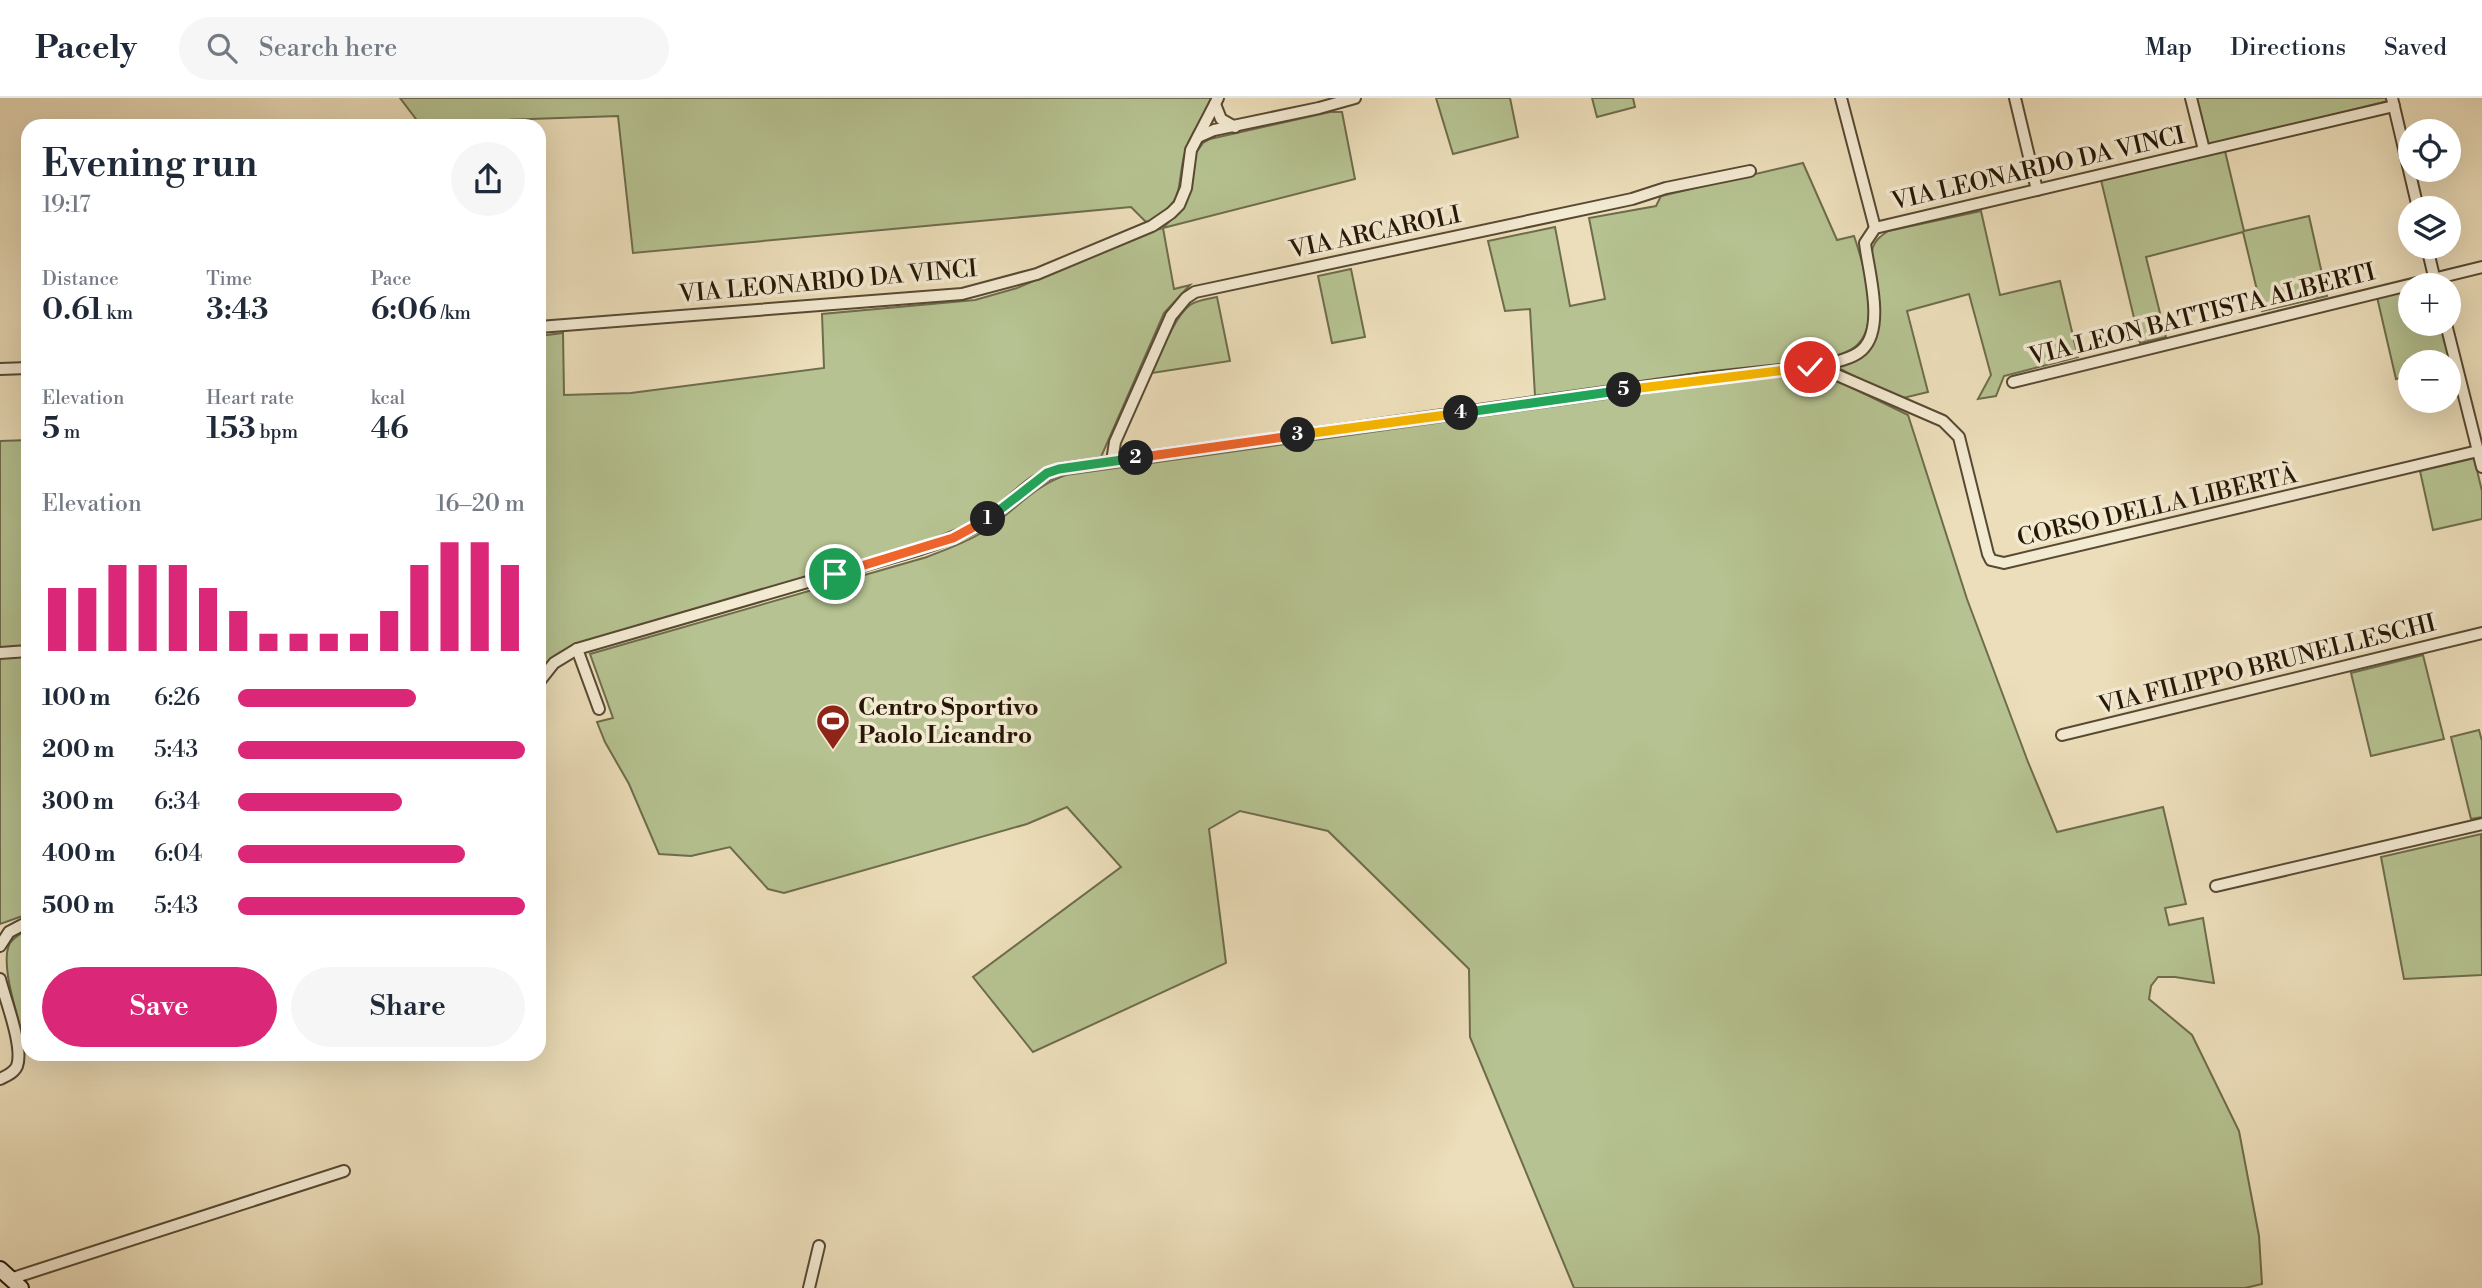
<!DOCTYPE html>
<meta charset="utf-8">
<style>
:root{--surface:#fff;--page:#f6f6f7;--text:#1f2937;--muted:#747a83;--line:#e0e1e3;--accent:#db2777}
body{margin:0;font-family:"Libre Bodoni",serif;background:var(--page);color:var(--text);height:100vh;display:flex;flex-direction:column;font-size:26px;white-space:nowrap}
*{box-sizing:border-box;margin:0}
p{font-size:23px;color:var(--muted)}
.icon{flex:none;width:38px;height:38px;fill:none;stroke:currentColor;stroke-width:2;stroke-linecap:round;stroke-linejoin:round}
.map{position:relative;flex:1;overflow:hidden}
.panel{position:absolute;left:21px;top:21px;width:525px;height:942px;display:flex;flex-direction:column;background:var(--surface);border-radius:21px;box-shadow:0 7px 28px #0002}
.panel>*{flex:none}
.fabs{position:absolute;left:2398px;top:21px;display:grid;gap:14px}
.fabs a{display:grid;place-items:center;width:63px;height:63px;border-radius:50%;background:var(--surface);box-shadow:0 7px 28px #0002;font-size:35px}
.pin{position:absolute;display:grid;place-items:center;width:60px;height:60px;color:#fff;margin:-30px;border:4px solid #fff;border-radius:50%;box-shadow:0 2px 7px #0007}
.km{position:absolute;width:35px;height:35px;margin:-18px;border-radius:50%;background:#222;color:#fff;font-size:19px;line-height:35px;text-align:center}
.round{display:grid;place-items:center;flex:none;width:74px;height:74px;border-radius:37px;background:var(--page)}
.head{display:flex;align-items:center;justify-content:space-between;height:119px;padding:0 21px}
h1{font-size:38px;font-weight:600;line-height:52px}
.figures{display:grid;grid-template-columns:repeat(3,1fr);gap:10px;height:119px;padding:7px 21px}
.figures div{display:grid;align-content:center}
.figures b{font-size:30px;font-weight:600}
.figures small{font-size:19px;font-weight:400}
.figures p{font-size:19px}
.chart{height:196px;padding:14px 21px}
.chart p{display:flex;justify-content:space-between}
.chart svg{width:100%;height:126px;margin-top:7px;stroke:var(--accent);stroke-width:6}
.primary-button{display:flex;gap:14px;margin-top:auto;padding:14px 21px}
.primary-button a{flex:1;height:80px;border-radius:42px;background:var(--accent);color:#fff;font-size:28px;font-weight:600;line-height:80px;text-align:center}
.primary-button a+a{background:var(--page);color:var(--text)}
ul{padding:0 21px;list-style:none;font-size:23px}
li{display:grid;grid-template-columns:112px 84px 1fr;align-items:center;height:52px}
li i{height:18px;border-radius:9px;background:var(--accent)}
header{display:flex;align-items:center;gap:42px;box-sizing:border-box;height:98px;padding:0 35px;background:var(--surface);border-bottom:2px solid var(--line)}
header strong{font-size:33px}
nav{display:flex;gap:38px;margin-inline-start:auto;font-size:24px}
.search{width:490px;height:63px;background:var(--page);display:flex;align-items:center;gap:18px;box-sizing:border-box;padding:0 24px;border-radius:38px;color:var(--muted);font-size:26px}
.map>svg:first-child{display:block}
</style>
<header>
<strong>Pacely</strong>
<div class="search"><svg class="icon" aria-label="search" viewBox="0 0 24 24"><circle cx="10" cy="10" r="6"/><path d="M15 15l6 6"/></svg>Search here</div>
<nav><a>Map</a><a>Directions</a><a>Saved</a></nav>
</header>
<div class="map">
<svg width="2482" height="1190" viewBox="0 0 2482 1190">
<rect width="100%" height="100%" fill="#ecdeba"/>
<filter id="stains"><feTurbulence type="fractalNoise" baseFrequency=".00286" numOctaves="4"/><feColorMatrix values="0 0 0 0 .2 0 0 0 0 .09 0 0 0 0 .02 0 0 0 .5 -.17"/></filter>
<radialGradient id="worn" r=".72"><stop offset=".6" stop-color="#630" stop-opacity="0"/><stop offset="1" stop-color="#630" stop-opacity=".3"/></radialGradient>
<g fill="#b6c291" stroke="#6e6c4c" stroke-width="2">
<path d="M400,0H1215C1204,18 1189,37 1184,58C1176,95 1185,103 1147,125L1131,109L633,155L618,18L419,25Z"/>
<path d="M1436,0H1510L1518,39L1453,56Z"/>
<path d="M1592,0H1633L1635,9L1597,19Z"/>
<path d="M2195,0H2387L2388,3L2208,48Z"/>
<path d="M1330,14H1342L1355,81L1163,130L1174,191L1190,187L1164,215L1101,359L1049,369L973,425L919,446L572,548L550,561L539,575V238L563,235L564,297L631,295L824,270L822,216L975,202L1017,190L1139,138L1163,130L1185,107L1193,59L1203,45L1210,41Z"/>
<path d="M2225,53L2244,133L2309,118L2327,198L2262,213L2243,134L2146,159L2166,239L2140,245L2101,82Z"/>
<path d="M1803,65L1837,142L1854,138C1863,164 1880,222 1859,245C1853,253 1839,257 1830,260L1535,298L1530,211L1505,213L1488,143L1555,129L1570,208L1605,201L1589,120L1656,108L1661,98Z"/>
<path d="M1981,113L2000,197L2060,183L2078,259L2004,278L1996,298L1978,301L1991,277L1969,196L1907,213L1928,294L1899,301L1836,269C1886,255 1883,219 1875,176C1874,167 1870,157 1873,149C1876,141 1881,138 1888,133Z"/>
<path d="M1351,171L1365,239L1332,245L1318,178Z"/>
<path d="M2410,191V226H2442L2452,268L2448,269V264H2410V278L2396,281L2377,199Z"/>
<path d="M1217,199L1230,263L1152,275C1161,256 1174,219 1190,207C1197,202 1208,201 1217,199Z"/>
<path d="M1804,273L1828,278L1908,317L1967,501L2028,664L2057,734L2163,709L2186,806L2165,810L2169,827L2203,820L2214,885L2175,879H2158L2151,888L2149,901L2192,937L2239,1033L2259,1138L2262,1186L2245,1190H1574L1470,939L1469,871L1328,733L1240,713L1209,731L1226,865L1033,954L973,879L1121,769L1067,709L1027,726L784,795L768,791L730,749L691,758L659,756L629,686L605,644L597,624L613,620L590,556L927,459C947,451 968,444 986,432C1013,414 1035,387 1066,377Z"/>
<path d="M28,342V548L0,550V343Z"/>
<path d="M2474,360L2482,393V421L2433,432L2420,373Z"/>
<path d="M2423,557L2444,641L2371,658L2351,575Z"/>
<path d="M28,558V816L0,826V560Z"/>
<path d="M2479,632L2482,643V719L2471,721L2451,639Z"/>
<path d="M2481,736L2482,877L2404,881L2381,759Z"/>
<path d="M28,831V926L20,929C15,909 0,863 10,845C14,839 22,835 28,831Z"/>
</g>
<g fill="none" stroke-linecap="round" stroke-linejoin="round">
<g stroke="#584933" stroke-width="14">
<g id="minor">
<path d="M1841,0L1875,130"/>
<path d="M2015,0L2037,92"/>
<path d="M2191,0L2204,52"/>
<path d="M2392,0L2418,110"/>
<path d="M1215,6L1221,21L1235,29"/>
<path d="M1198,39L1214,32L1319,10L1355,0"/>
<path d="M2427,149L2436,187"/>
<path d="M2446,226L2482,369"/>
<path d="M539,229L962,196L1037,176L1152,128L1171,115L1179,107L1186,90L1191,52L1218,0"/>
<path d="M1815,268C1830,265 1851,262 1862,252C1886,230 1868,172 1865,145L1875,130L2394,8"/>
<path d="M0,271L28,270"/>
<path d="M2013,284L2482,169"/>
<path d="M1112,363L1115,344L1171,218L1186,200L1195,194L1632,101L1666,90L1750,73"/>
<path d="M577,551L599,611"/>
<path d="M0,555L28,553"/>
<path d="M539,584L554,565L577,551L921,451C947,442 973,433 995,416C1016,400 1034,380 1059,371L1705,280L1810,269L1830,274L1943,323L1959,339L1988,456L1991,462L2004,465L2478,353"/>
<path d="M2062,637L2482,535"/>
<path d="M2216,788L2482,726"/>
<path d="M0,848L9,834L28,824"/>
<path d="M0,881C5,901 24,949 17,968C14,975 6,978 0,981"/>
<path d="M10,1181L344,1073"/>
<path d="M809,1190L819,1148"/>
</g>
</g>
<g stroke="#261706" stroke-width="18">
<path id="secondary" d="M0,1171L21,1190"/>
</g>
<use href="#minor" stroke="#f3ead2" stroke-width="10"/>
<use href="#secondary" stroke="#f3ead2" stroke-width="14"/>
</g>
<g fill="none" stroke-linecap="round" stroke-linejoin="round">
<g stroke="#fff" stroke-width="14">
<path id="split-1" d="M835,476L953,440L988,421"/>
</g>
<g stroke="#fff" stroke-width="14">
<path id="split-2" d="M988,421L1047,375L1059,371L1136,360"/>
</g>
<g stroke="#fff" stroke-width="14">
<path id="split-3" d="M1136,360L1298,337"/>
</g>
<g stroke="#fff" stroke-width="14">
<path id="split-4" d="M1298,337L1461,315"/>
</g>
<g stroke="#fff" stroke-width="14">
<path id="split-5" d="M1461,315L1624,292"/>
</g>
<g stroke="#fff" stroke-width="14">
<path id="split-6" d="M1624,292L1810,269"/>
</g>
<use href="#split-1" stroke="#f0652b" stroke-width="9"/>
<use href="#split-2" stroke="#22a559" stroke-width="9"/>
<use href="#split-3" stroke="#f0652b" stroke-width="9"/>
<use href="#split-4" stroke="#f5b400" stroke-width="9"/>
<use href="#split-5" stroke="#22a559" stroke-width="9"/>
<use href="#split-6" stroke="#f5b400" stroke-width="9"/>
</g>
<defs>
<g id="stadium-pin" transform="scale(1.75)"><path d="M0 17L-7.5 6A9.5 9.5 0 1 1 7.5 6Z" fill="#8f2418" stroke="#f3ead2"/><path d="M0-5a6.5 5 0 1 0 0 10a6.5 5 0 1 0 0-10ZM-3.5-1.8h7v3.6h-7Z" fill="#fff"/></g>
</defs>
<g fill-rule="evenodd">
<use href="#stadium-pin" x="833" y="623"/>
</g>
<g text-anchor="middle" stroke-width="7" stroke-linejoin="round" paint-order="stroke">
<g font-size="24" fill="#261706" stroke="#f3ead2">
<text transform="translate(2038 70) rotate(-13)" y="8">VIA LEONARDO DA VINCI</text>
<text transform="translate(1375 134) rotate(-12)" y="8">VIA ARCAROLI</text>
<text transform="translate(828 183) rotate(-5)" y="8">VIA LEONARDO DA VINCI</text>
<text transform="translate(2202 216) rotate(-14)" y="8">VIA LEON BATTISTA ALBERTI</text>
<text transform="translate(2157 408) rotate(-13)" y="8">CORSO DELLA LIBERTÀ</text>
<text transform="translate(2267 566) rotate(-14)" y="8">VIA FILIPPO BRUNELLESCHI</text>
</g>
<g font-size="24" font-weight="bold" fill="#261706" stroke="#f3ead2" text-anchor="start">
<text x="858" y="617">Centro Sportivo<tspan x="858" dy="28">Paolo Licandro</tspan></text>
</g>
</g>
<rect width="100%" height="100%" filter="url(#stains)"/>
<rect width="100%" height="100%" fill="url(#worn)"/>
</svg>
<div class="fabs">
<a><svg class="icon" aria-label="locate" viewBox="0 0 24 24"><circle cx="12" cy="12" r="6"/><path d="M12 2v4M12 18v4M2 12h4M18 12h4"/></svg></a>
<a><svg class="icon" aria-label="layers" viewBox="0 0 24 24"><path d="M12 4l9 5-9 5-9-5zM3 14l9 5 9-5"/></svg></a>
<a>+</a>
<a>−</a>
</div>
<div class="pin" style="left:835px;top:476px;background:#1e9e55"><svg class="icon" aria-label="arrive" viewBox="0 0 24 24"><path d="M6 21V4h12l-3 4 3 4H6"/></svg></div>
<div class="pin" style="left:1810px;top:269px;background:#d93025"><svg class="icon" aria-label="check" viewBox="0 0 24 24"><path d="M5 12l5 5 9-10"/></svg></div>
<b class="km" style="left:988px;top:421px">1</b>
<b class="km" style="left:1136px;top:360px">2</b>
<b class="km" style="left:1298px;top:337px">3</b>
<b class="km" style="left:1461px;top:315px">4</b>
<b class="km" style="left:1624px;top:292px">5</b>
<section class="panel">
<div class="head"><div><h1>Evening run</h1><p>19:17</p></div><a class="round"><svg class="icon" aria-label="share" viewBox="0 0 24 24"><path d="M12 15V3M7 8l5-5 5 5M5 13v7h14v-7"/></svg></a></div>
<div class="figures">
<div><p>Distance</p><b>0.61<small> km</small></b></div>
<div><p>Time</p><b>3:43</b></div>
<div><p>Pace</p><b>6:06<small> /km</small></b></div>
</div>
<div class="figures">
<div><p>Elevation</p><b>5<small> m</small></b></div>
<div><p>Heart rate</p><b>153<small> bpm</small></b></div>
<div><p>kcal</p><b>46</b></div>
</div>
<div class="chart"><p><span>Elevation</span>16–20 m</p>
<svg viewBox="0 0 160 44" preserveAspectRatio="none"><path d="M5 44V22M15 44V22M25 44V14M35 44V14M45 44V14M55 44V22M65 44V30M75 44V38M85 44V38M95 44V38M105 44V38M115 44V30M125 44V14M135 44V6M145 44V6M155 44V14"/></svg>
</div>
<ul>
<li><b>100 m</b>6:26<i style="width:62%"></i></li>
<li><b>200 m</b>5:43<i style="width:100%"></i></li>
<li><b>300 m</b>6:34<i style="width:57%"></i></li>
<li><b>400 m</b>6:04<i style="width:79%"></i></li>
<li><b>500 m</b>5:43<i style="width:100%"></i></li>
</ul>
<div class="primary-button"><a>Save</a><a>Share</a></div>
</section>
</div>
